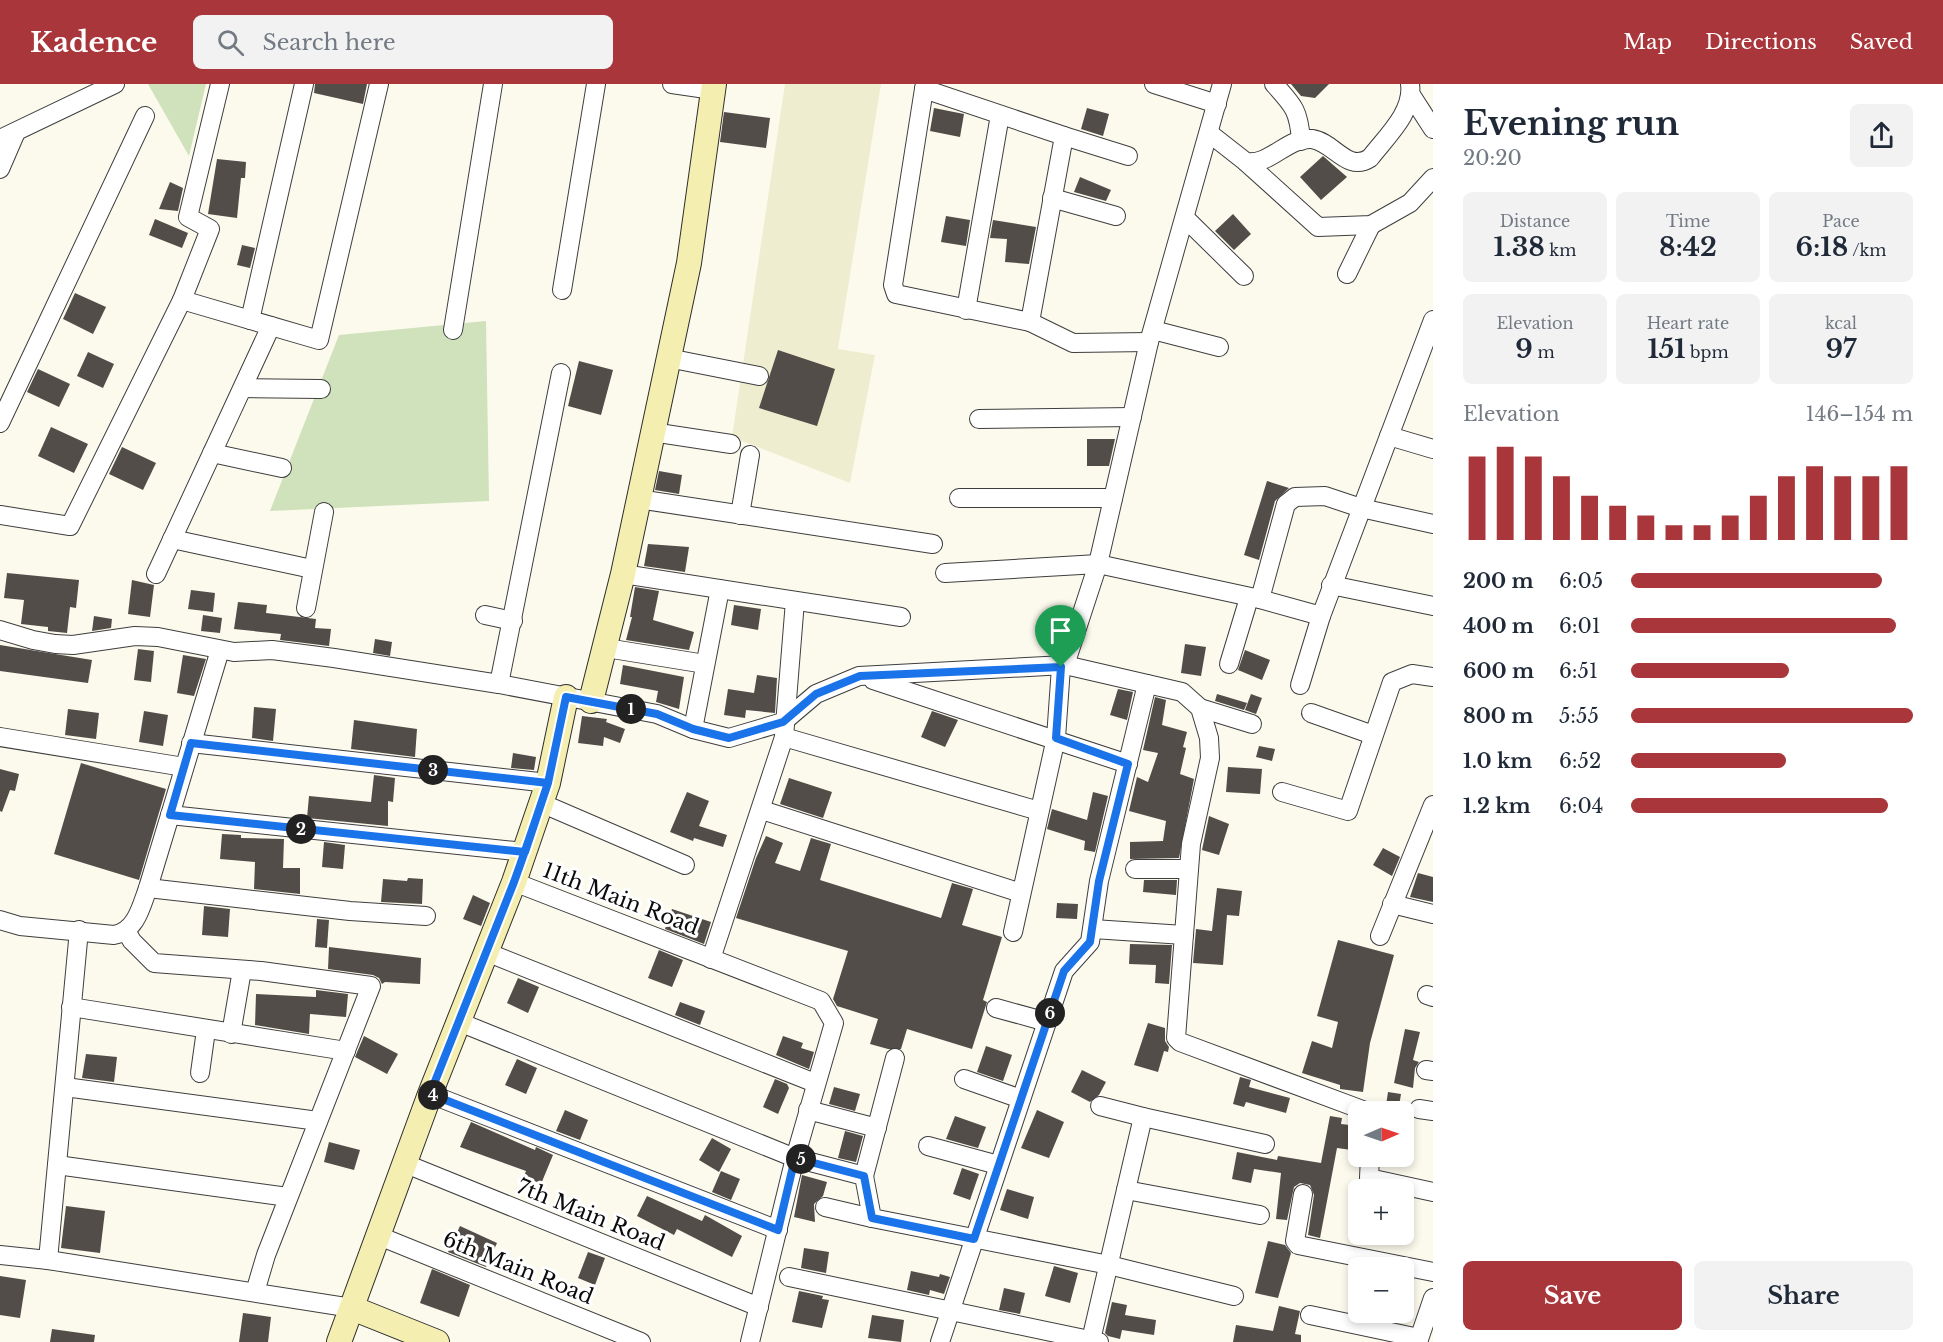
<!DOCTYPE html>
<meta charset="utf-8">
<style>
:root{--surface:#fff;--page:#f2f2f3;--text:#1f2937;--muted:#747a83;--accent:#a9363a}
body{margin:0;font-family:"Libre Baskerville",serif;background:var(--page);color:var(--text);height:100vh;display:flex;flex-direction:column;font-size:22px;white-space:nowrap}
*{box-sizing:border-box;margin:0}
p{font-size:20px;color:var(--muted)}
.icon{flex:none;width:33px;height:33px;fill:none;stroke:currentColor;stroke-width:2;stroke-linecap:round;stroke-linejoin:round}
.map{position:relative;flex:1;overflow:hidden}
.panel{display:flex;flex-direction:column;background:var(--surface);width:510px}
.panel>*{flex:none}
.needle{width:39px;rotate:88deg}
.buttons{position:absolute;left:1348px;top:1017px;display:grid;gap:12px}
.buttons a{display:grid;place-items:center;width:66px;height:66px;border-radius:9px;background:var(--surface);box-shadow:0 3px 9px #0003;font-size:30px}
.pin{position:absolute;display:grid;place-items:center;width:51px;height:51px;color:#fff;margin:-62px -26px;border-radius:50% 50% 50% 0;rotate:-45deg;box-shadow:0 0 6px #0007}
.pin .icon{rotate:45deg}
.km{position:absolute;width:30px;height:30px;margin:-15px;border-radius:50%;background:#222;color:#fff;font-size:16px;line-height:30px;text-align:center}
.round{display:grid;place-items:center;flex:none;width:63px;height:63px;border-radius:9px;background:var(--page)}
.head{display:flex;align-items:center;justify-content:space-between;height:102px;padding:0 30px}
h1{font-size:33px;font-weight:700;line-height:45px}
.metrics{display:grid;grid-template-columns:repeat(3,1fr);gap:9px;height:102px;padding:6px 30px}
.metrics div{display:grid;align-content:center;border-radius:9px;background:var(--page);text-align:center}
.metrics b{font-size:26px;font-weight:700}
.metrics small{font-size:16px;font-weight:400}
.metrics p{font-size:16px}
.chart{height:168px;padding:12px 30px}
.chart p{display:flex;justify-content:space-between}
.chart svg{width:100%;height:108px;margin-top:6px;stroke:var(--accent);stroke-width:6}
.cta{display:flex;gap:12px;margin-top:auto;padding:12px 30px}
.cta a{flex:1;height:69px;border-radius:9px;background:var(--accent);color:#fff;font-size:24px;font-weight:700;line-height:69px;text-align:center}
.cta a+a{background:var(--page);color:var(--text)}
ul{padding:0 30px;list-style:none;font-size:20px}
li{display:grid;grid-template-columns:96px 72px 1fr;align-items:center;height:45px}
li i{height:15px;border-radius:8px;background:var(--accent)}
header{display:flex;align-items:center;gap:36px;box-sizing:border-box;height:84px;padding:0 30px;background:var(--accent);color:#fff}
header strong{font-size:28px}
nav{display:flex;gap:33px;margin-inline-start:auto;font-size:21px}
.search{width:420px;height:54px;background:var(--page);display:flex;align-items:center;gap:15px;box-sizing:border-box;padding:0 21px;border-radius:9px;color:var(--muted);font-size:22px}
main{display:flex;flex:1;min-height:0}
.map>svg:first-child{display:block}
</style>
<header>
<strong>Kadence</strong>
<div class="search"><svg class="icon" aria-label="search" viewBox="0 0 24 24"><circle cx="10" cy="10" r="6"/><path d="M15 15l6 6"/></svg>Search here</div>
<nav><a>Map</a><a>Directions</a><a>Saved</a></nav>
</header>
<main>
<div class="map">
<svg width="1433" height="1258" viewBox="0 0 1433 1258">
<rect width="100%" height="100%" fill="#fcfaed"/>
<path fill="#efedd0" d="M785,0H881L838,265L875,271L850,399L732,353Z"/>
<g fill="#cfe2bb">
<path d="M148,0H206L189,72Z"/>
<path d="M486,237L489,417L270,427L339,251Z"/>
</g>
<g fill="#534d49">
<path d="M315,0H367L363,20L314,9Z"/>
<path d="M1291,0H1329L1315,14L1301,12Z"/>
<path d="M934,24L964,30L960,53L930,47Z"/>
<path d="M1087,24L1109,30L1103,52L1081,45Z"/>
<path d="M724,28L770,34L766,64L720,58Z"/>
<path d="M1323,72L1347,93L1321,116L1300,93Z"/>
<path d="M217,75L246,78L245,94H241L237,134L208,130Z"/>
<path d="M1080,93L1111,106L1106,117L1074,108Z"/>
<path d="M170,98L183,104L178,127L159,125Z"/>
<path d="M1233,130L1251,150L1234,166L1215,147Z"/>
<path d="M946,132L970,136L966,162L941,158Z"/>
<path d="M155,135L188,149L182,164L149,151Z"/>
<path d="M993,136L1036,143L1029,180L1005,178L1007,155L990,154Z"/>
<path d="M242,161L255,164L250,184L237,181Z"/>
<path d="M75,209L106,223L93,250L63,235Z"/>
<path d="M778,266L835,285L817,342L759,324Z"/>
<path d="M88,268L114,280L103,304L77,292Z"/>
<path d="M579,277L613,286L601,331L568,322Z"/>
<path d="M38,285L70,300L59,323L27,308Z"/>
<path d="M51,343L88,360L74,389L38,372Z"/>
<path d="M1087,355H1115L1109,382H1087Z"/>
<path d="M122,363L156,379L143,406L109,390Z"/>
<path d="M659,387L682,391L679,410L655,406Z"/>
<path d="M1267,397L1289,404L1275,417L1259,476L1244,471Z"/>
<path d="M648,460L689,463L685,488L644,482Z"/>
<path d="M7,489L79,496L76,524L70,523L67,549L48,547V543L21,540L24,516L4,514Z"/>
<path d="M132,496L154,501L150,533L128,530Z"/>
<path d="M635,503L659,507L653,536L694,548L689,566L626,556L632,533H630Z"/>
<path d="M191,506L215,509L213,528L188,525Z"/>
<path d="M238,518L267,521L266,529L316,535L315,544L331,545L329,562L280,556L281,550L234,545Z"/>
<path d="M734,521L761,525L758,546L731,541Z"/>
<path d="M203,531L222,534L220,549L201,547Z"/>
<path d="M94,532L112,535L111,544L92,547Z"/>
<path d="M375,555L392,558L390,572L373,569Z"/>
<path d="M1185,560L1206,563L1201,592L1181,589Z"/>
<path d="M0,561L92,576L88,599L0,587Z"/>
<path d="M138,565L154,567L151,598L134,596Z"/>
<path d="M1245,566L1270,576L1262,596L1238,586Z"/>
<path d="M183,571L206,575L194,612L177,609Z"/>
<path d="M623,581L684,593L679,625L656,618L658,607L620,600Z"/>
<path d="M757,591L777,594L775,629L746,626L745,634L724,631L728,605L754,609Z"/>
<path d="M1118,605L1133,608L1127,636L1110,631Z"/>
<path d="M1217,610L1247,619L1244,626L1215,617Z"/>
<path d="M1251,610L1262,614L1256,630L1245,626Z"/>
<path d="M1155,613L1166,616L1162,641L1187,648L1183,663L1186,664L1180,690L1194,695L1179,774L1130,775V758L1163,757L1166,737L1129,727L1137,693L1148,698L1158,669L1143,666Z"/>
<path d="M254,623L276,625L273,657L252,654Z"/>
<path d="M68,625L99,629L96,655L65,651Z"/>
<path d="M144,627L168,631L163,662L139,658Z"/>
<path d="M932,627L958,636L945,663L921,653Z"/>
<path d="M582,632L607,635L606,638L625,645L620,659L604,653L603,662L578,659Z"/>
<path d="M354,636L417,645L415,673L351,665Z"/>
<path d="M1259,662L1275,665L1272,677L1256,673Z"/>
<path d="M513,669L536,673L534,686L511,684Z"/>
<path d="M81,679L166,705L139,796L54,770Z"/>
<path d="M1228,683L1262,685L1260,710L1226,708Z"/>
<path d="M0,685L19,690L15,707L10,706L2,728L0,727Z"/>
<path d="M374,691L395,694L393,718L388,717V742L307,734L309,712L371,718Z"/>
<path d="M789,694L832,708L823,734L780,720Z"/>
<path d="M687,708L709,717L699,742L727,751L723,763L694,754L693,757L670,748Z"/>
<path d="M1093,708L1108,712L1095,768L1084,766L1085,757L1047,745L1052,725L1087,736Z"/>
<path d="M1209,732L1229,740L1219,771L1202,766Z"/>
<path d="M222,750L241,751V754L284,755L283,784H300V810L254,805L255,778L220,775Z"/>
<path d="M766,752L783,759L775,779L800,787L811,754L831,760L820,796L941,834L952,799L973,805L962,841L1002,853L983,916L987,918L972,965L907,945L901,965H888L870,960L878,935L837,922L833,915L848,867L736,834L756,774Z"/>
<path d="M324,758L345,761L343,785L322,783Z"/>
<path d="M1383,764L1400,773L1392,792L1373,781Z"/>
<path d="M1418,789L1433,793V818L1410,813Z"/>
<path d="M408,794L423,795L422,820L381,818L383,795L407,797Z"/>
<path d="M1144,796H1177L1176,811L1143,808Z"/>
<path d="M1217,804L1242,807L1239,832L1227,831L1223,881L1193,879L1196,845L1212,847Z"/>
<path d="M473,811L490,819L481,842L463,835Z"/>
<path d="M1057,819L1078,820L1077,835L1056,834Z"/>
<path d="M204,822L230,825L228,853L202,851Z"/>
<path d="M672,825L711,838L704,860L665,845Z"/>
<path d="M317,835L329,836L327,864L315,863Z"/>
<path d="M1338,856L1394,871L1370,959L1363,1008L1340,1005V1001L1302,989L1312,957L1332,964L1338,938L1317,932Z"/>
<path d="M1130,860L1172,861L1169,900L1155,899L1156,881L1129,880Z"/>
<path d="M329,863L421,874L420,900L385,898L382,900L379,894L373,891L328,885Z"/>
<path d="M659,866L683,876L672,903L648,894Z"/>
<path d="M518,894L539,903L528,929L507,919Z"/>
<path d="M316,906L348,910L346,933L310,930L309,950L255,941L256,910L316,913Z"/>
<path d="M680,918L705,927L700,941L675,931Z"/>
<path d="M1148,939L1165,944V957L1169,963L1168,968L1164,967L1158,988L1134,981Z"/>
<path d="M1405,945L1420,948L1413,976L1419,978L1415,984L1413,1004L1394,999Z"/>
<path d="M364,952L398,970L387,990L355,973Z"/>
<path d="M783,952L803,959L801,964L814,968L809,985L776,971Z"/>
<path d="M986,962L1012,971L1003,997L977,988Z"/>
<path d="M86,970L117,973L114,998L82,994Z"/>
<path d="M517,975L537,984L526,1010L505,1001Z"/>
<path d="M1082,986L1106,998L1099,1011L1090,1018L1071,1008Z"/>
<path d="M1240,993L1251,996L1249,1003L1290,1014L1286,1029L1246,1018L1244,1023L1233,1020Z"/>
<path d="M775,995L787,1000L789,1004L778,1030L763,1023Z"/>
<path d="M834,1003L860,1010L855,1027L829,1020Z"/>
<path d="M1388,1008L1401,1010L1398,1028H1385Z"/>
<path d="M565,1026L588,1036L580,1056L556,1047Z"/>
<path d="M1037,1026L1064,1038L1049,1074L1021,1064Z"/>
<path d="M955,1032L986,1043L978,1064L946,1055Z"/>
<path d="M1330,1032L1342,1034L1341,1040L1359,1042V1067L1337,1064L1320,1154L1308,1151L1314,1111L1310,1101L1300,1099L1294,1103L1287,1136L1276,1135L1281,1089L1254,1085L1251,1099L1232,1095L1237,1068L1277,1076L1278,1072L1321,1079Z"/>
<path d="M471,1038L535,1066L536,1063L553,1071L541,1100L524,1092L526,1087L460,1063Z"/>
<path d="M845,1047L863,1052L856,1078L838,1074Z"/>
<path d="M712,1054L731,1065L719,1088L699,1076Z"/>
<path d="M329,1058L360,1066L354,1086L324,1078Z"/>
<path d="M962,1084L979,1090L970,1116L953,1110Z"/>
<path d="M721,1087L740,1095L731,1116L712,1108Z"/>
<path d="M802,1091L827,1098L823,1112L814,1120L815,1138L794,1133Z"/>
<path d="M1007,1105L1034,1113L1028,1135L1000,1126Z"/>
<path d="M647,1112L702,1137L705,1131L742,1152L732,1173L677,1145L674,1151L637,1132Z"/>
<path d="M66,1122L105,1127L100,1169L61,1164Z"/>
<path d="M460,1142L497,1159L486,1183L448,1168Z"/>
<path d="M1268,1157L1285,1161L1291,1169L1278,1214L1255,1209Z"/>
<path d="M804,1164L829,1168L826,1189L801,1184Z"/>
<path d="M588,1168L605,1174L595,1201L578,1194Z"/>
<path d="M1054,1182L1078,1189L1070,1219L1045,1212Z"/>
<path d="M432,1185L470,1201L459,1233L420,1219Z"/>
<path d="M911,1187L939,1193L940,1190L950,1193L944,1210L930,1206L929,1211L907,1206Z"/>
<path d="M0,1192L26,1196L20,1234L0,1231Z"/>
<path d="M1004,1204L1025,1209L1020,1230L999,1226Z"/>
<path d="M799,1207L823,1212L822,1215L829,1216L822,1244L792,1238Z"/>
<path d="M1112,1218L1127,1221L1125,1231L1156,1236L1154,1251L1122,1246L1120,1255L1108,1252L1105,1249Z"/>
<path d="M1279,1222L1300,1227L1295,1250L1301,1251V1258H1233L1236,1241L1273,1247Z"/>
<path d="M243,1229L271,1233L268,1258H239Z"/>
<path d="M872,1231L904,1236L901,1258L868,1254Z"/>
<path d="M52,1245L95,1251L94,1258H50Z"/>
</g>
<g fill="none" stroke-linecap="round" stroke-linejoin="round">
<g stroke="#3e3e3e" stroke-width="20">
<g id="street">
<path d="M672,0L713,6"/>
<path d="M925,0L924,5L1064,52L1030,238L1073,259L1149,258"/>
<path d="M1154,0L1217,20"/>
<path d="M1274,0C1294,22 1299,27 1301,57"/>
<path d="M924,5L893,201L896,210L1030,238"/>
<path d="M1411,11L1433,45"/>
<path d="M1209,49L1246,78C1270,82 1287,53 1312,55C1334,58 1347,89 1370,74C1386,53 1414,28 1410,0"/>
<path d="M1064,52L1128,72"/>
<path d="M0,55L115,0"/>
<path d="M1246,78L1318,143L1371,141L1410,119L1433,94"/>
<path d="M0,85L16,48"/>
<path d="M1052,114L1116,132"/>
<path d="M1185,134L1244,192"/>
<path d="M1347,190L1371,141"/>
<path d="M562,206L596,0"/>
<path d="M182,216L210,145L188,133L220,0"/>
<path d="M966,226L1000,31"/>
<path d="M250,236L304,0"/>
<path d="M453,246L493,0"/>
<path d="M1153,246L1219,263"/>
<path d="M668,274L759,292"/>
<path d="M243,304L321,305"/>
<path d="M979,335L1132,333"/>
<path d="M0,339L145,32"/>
<path d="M652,348L731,360"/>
<path d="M1389,352L1433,365"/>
<path d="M212,369L282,384"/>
<path d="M959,414H1113"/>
<path d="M638,415L933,460"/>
<path d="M0,431L70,442L182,216L319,256L379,0"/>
<path d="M740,431L750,371"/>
<path d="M172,455L312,485"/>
<path d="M945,489L1098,480L1260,515L1321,532L1433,236"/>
<path d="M156,490L271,242"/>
<path d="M623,490L901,533"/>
<path d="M1331,501L1433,522"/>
<path d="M1260,515L1286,420L1295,413L1325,412L1361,424L1433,440"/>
<path d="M306,524L324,428"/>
<path d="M485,531L513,537"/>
<path d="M0,546L33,556L55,560L73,561L135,552L158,553L234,568L272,566L334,574L499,600L657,630L693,645L729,654L783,638L816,610L859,592L1065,581L1182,608L1200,624L1209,654L1210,674L1191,760L1176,954L1180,958L1368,1028"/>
<path d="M606,564L705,580"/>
<path d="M1229,580L1249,514"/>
<path d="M1065,581L1098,480L1149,258L1222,0"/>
<path d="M873,596L1128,680"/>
<path d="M499,600L561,289"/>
<path d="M1300,601L1321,532"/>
<path d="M1200,624L1252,640"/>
<path d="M1311,629L1373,651"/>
<path d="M693,645L720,505"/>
<path d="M0,653L184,683"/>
<path d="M784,653L1039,727"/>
<path d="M191,659L548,699"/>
<path d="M1282,708L1348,727L1392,598L1412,590L1433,593"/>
<path d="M541,719L685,781"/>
<path d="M762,726L1021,809"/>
<path d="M170,731L525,768"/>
<path d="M1135,785H1189"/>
<path d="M514,798L821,917L834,939L795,1074L750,1258"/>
<path d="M148,804L350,827L426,832"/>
<path d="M1392,820L1433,830"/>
<path d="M0,836L20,842L114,851C136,847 141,823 148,804L220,566"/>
<path d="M1093,845L1184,851"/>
<path d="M126,847L132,857L154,879L261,887L371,902L266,1171L255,1208"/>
<path d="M1013,848L1056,654L1061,583"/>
<path d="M1380,852L1433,721"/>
<path d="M486,868L815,999"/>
<path d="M711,875L784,653L795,517"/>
<path d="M1427,911L1433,913"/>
<path d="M71,923L346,967"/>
<path d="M996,924L1047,938"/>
<path d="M459,938L795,1074L864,1092L872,1134L1109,1181L1234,1212"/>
<path d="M231,950L242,886"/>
<path d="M1426,986L1433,987"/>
<path d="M200,989L206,946"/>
<path d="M964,995L1021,1015"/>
<path d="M65,1003L318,1037"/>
<path d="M430,1010L778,1146"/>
<path d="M1100,1022L1143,1033"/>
<path d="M1419,1025L1433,1027"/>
<path d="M808,1026L877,1044"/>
<path d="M928,1062L998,1081"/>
<path d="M1370,1072L1369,1094L1433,1108"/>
<path d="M406,1080L759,1223"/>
<path d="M57,1081L288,1113"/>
<path d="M864,1092L895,974"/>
<path d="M1126,1106L1260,1131"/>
<path d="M1303,1110L1295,1157L1298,1161L1433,1188"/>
<path d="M825,1123L872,1134"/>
<path d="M379,1152L641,1258"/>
<path d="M0,1171L48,1176L352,1224"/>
<path d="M48,1176L79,846"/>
<path d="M789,1193L1099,1258"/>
<path d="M1310,1231L1419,1254"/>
<path d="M1091,1256L1143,1033L1265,1060"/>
<path d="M940,1258L1064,887L1090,858L1099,797L1147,600"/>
<path d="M1418,1258L1433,1214"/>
</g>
</g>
<g stroke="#2d2d2d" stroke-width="26">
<g id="secondary">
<path d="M591,617L623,490L689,179L714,0"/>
<path d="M352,1224L437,1258"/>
<path d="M339,1258L430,1010L514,798L548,699L566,613"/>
</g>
</g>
<use href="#street" stroke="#fff" stroke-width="18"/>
<use href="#secondary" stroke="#f4eeb0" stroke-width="24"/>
</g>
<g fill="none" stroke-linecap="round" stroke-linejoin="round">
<g stroke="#fff" stroke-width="12">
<path id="route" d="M1061,583L860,592L816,610L783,638L729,654L693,645L657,630L566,613L548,699L525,768L170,731L191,659L548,699C537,732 526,765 514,798L430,1010L778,1146L795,1074L864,1092L872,1134L974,1155L1064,887L1090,858L1099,797L1128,680L1056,654L1061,583"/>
</g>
<use href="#route" stroke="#1a73e8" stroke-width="8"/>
</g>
<g text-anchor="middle" stroke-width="6" stroke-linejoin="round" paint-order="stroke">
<g font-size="21" fill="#0b0b0b" stroke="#fff">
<text transform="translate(621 815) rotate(21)" y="7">11th Main Road</text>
<text transform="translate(591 1131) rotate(22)" y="7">7th Main Road</text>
<text transform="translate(518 1184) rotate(22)" y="7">6th Main Road</text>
</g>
</g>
</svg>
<div class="buttons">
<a><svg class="needle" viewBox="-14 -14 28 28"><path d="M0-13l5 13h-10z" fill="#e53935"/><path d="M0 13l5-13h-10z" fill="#747a83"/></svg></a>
<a>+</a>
<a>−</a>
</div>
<div class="pin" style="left:1061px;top:583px;background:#1e9e55"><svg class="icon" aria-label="arrive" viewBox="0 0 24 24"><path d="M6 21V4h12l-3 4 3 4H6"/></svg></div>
<b class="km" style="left:631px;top:625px">1</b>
<b class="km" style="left:301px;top:745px">2</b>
<b class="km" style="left:433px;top:686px">3</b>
<b class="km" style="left:433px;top:1011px">4</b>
<b class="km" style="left:801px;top:1075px">5</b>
<b class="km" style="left:1050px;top:929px">6</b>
</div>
<section class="panel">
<div class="head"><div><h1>Evening run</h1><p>20:20</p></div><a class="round"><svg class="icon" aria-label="share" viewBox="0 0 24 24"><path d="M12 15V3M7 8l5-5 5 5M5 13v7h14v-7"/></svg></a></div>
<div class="metrics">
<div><p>Distance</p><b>1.38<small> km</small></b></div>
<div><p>Time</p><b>8:42</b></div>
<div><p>Pace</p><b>6:18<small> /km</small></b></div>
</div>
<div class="metrics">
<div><p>Elevation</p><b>9<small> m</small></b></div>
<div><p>Heart rate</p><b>151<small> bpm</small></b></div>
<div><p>kcal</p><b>97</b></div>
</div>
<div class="chart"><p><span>Elevation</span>146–154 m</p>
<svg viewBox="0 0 160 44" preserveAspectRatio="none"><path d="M5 44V10M15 44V6M25 44V10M35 44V18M45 44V26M55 44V30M65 44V34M75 44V38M85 44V38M95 44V34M105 44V26M115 44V18M125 44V14M135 44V18M145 44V18M155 44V14"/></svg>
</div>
<ul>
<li><b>200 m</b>6:05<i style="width:89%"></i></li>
<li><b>400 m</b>6:01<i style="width:94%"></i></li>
<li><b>600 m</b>6:51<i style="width:56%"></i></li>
<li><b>800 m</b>5:55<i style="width:100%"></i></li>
<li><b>1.0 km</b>6:52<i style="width:55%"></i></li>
<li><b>1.2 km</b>6:04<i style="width:91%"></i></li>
</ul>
<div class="cta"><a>Save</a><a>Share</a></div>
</section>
</main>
